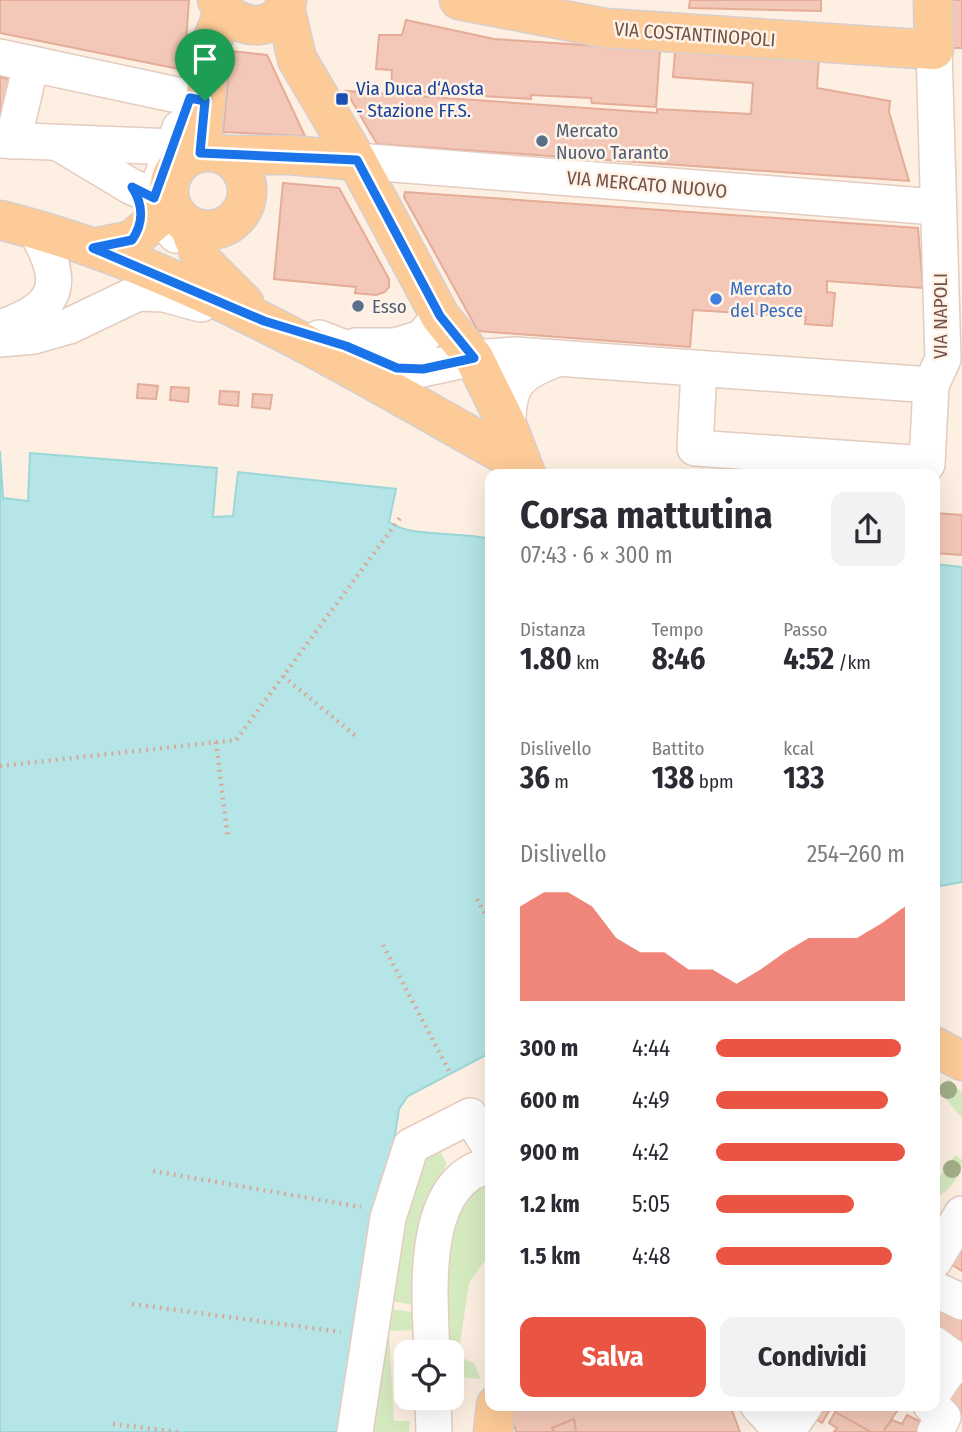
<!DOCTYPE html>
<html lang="it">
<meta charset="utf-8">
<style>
:root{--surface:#fff;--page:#f2f2f3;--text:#2b2b33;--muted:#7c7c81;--accent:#ea5443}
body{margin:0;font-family:"Fira Sans Condensed",sans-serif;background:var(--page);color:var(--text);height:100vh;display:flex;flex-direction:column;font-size:26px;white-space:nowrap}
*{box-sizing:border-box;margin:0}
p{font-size:23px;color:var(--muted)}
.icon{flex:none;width:38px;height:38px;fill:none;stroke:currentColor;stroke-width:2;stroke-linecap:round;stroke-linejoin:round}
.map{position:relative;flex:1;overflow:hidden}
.sheet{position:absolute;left:485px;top:469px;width:455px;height:942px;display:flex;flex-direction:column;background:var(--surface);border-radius:14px;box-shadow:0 7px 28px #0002}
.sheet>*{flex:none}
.fabs{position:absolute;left:394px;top:1340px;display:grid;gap:14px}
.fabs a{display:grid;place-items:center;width:70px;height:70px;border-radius:14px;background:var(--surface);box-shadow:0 7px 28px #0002;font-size:35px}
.pin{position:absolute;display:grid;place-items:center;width:60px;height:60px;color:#fff;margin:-72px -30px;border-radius:50% 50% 50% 0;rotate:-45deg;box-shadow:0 0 7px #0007}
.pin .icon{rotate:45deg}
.round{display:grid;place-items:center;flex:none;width:74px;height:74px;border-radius:14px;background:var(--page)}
.headline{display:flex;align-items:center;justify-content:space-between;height:119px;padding:0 35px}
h1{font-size:38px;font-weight:700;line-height:52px}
.stats{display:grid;grid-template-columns:repeat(3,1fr);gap:10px;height:119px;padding:7px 35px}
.stats div{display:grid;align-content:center}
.stats b{font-size:30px;font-weight:700}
.stats small{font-size:19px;font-weight:400}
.stats p{font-size:19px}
.chart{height:196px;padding:14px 35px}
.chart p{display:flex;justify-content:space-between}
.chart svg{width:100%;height:126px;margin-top:7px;fill:var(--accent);opacity:.7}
.action{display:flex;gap:14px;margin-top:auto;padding:14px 35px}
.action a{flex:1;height:80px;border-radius:14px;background:var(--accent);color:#fff;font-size:28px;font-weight:700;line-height:80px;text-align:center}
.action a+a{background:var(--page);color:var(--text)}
ul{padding:0 35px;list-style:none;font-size:23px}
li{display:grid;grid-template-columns:112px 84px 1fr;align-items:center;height:52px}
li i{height:18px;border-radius:9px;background:var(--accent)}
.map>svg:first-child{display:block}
</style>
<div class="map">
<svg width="962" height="1432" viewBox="0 0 962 1432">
<rect width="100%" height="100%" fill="#fdefe1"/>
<g fill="#d6eac0">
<path d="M949,1079L962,1093V1118L939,1091Z"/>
<path d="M435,1151L441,1153L447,1164L433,1187L420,1222L415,1305L384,1300L420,1159Z"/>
<path d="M955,1155L962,1160C962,1176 950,1188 938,1197L935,1195V1184Z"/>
<path d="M490,1182V1253L469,1283L458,1356L474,1363L481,1379L452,1376L446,1312L449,1234L470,1191Z"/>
<path d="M382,1308L414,1312L415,1330L389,1331L394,1421H410L409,1432H363Z"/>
</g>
<g fill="#b5e5e6" stroke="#9bd6d8" stroke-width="2">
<path d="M0,451L3,498L28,501L30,453L217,468L213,517L233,516L238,472L396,489L389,522C411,538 461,531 490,539V1053L408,1096L399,1109L349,1432H0Z"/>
<path d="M935,564L962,567V882L935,887Z"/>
</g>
<g fill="#f3c8b8" stroke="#e5ac98" stroke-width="2">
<path d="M0,0H189L184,70L0,33Z"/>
<path d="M690,0H821V11L689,8Z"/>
<path d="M951,0H962V48H953Z"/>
<path d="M406,20L494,39L660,50L656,107L592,103L591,98L531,95V99L391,90L392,70L376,69L379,35H402Z"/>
<path d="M231,51L267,55L305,136L223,132Z"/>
<path d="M675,52L819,57L817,88L890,101L889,112L909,181L377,144L346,91L657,113V109L751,114L753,83L673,77Z"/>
<path d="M0,77L12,80L3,117L0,116Z"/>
<path d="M283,183L339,188L389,279V287L385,292L376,295L355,293L356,287L274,279Z"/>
<path d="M405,192L918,228L923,288L827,281V292L835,293L832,326L805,324L806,317L693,310L690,347L478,331L404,197Z"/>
<path d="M138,384L158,386L156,399L137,398Z"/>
<path d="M171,387L189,388L188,402L170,400Z"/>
<path d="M220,391L239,392L238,406L219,404Z"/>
<path d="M253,394L272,395L270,409L252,407Z"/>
<path d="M934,513L962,515V555L934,553Z"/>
<path d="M962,1245V1271L951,1264Z"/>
<path d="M941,1306L962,1321V1349L934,1327V1312Z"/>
<path d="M962,1372V1414L940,1391Z"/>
<path d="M509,1405H730L740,1432H576L574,1419L552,1428L554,1432H516Z"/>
<path d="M820,1405L830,1409L822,1423L813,1417Z"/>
<path d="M840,1405H901L883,1432H871L835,1412Z"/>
<path d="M835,1412L871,1432H834L837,1428L829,1423Z"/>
<path d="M907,1415L931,1427L928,1432H883L892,1420L902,1424Z"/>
<path d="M574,1419L576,1432H554L552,1428Z"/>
</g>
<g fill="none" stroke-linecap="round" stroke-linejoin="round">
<g stroke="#e3ccc0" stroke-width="38">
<g id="minor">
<path d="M0,57L205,101"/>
<path d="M0,140L174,147L186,158"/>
<path d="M13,141L31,64"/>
<path d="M62,145L132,187L170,202"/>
<path d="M357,161L936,207"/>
<path d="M176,235L161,218L154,198L180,128"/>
<path d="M0,328C61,307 66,283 35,229"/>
<path d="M319,338L397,368L423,369L474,358L515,355L931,385L943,359L934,50"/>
<path d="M0,339L34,336L69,326L138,293L164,294L201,304"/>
<path d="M356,346H395L422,338L440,316"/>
<path d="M699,369L695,448L927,464L931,385"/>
<path d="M508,427C507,383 518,373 559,358"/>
<path d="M934,1261L962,1214"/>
<path d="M934,1289L962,1302"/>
<path d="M934,1344L956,1360L934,1391"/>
<path d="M432,1353C430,1296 418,1181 490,1165"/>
<path d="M433,1398L434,1432"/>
<path d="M758,1405L783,1432"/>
<path d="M931,1405L943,1417L935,1432"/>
<path d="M355,1432L388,1218L411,1146L470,1116L490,1147"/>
<path d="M787,1432L805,1405"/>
</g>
</g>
<g stroke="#d8cfcc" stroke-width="41">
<g id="major">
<path d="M217,0C231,31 280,36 287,0"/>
<path d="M459,0L605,28L934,50L933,0"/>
<path d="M285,7L297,59L357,161L440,316L474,358L508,427L526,474"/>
<circle cx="208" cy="191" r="39"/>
<path d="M200,153L211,44L223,13"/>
<path d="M223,155H290L357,161"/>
<path d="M0,220C187,266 354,371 521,464"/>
<path d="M189,227L203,262L244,303"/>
<path d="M93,248L132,240L171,207"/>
<path d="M934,1046L962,1061"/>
<path d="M493,1432L496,1405"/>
</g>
</g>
<g stroke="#d7ab9c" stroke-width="4.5" stroke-dasharray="2 5" stroke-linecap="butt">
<path d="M283,676L358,738"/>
<path d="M216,742L228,839"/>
<path d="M0,766L236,740L400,518"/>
<path d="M477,899L490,922"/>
<path d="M383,945L450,1073"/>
<path d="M153,1171L361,1207"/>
<path d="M132,1304L341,1332"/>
<path d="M113,1424L178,1432"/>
</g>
<use href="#minor" stroke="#fff" stroke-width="35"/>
<use href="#major" stroke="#fdcb98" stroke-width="38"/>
</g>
<g fill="#a2af88">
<circle cx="948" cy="1090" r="9"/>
<circle cx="952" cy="1169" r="9"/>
</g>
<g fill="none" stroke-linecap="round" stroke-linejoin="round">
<g stroke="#fff" stroke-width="14">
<path id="route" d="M190,98L205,101L200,153L357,160L440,316L474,358L423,369L397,368L346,346L264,321L93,248L132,240C144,223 143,204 132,187L154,198Z"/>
</g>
<use href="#route" stroke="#1a73e8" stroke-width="9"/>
</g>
<rect fill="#1a4fb4" stroke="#fff3e8" stroke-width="2.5" x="335" y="92" width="14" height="14" rx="3.5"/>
<g fill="#5c6f8a" stroke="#fff3e8" stroke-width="2.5">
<circle cx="542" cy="141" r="7"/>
<circle cx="358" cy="306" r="7"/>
</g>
<circle fill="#3f7fe0" stroke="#fff3e8" stroke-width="2.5" cx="716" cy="299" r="7"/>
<g text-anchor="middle" stroke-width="5" stroke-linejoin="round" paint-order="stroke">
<g font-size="19" fill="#745248" stroke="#fff3e8">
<text transform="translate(695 34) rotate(4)" y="7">VIA COSTANTINOPOLI</text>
<text transform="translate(647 184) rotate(5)" y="7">VIA MERCATO NUOVO</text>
<text transform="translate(940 316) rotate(-90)" y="7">VIA NAPOLI</text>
</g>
<g font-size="19" fill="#164399" stroke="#fff3e8" text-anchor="start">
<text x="356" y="95">Via Duca d‘Aosta<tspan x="356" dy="22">- Stazione FF.S.</tspan></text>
</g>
<g font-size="19" fill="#4e5e75" stroke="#fff3e8" text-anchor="start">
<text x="556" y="137">Mercato<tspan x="556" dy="22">Nuovo Taranto</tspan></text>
<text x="372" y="313">Esso</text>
</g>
<g font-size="19" fill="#366cbe" stroke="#fff3e8" text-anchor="start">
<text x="730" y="295">Mercato<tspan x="730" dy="22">del Pesce</tspan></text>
</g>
</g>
</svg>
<div class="fabs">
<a><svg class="icon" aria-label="locate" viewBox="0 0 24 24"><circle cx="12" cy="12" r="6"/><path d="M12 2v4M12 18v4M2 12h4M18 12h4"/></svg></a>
</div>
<div class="pin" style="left:205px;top:101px;background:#1e9e55"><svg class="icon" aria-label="arrive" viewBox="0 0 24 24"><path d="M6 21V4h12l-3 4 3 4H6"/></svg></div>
<section class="sheet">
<div class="headline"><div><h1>Corsa mattutina</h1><p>07:43 · 6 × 300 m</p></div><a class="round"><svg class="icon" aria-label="share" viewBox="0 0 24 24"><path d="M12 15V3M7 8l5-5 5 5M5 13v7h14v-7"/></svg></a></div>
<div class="stats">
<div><p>Distanza</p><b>1.80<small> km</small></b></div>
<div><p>Tempo</p><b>8:46</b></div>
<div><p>Passo</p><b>4:52<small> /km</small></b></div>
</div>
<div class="stats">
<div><p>Dislivello</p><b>36<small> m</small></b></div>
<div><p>Battito</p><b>138<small> bpm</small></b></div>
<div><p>kcal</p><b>133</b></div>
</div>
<div class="chart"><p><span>Dislivello</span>254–260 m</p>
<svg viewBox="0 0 160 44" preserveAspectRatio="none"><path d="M0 44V11L10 6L20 6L30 11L40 22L50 27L60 27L70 33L80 33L90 38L100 33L110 27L120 22L130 22L140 22L150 17L160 11V44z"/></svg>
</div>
<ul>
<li><b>300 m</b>4:44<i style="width:98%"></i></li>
<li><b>600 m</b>4:49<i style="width:91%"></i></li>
<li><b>900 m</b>4:42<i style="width:100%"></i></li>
<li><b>1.2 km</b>5:05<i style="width:73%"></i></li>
<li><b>1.5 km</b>4:48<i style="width:93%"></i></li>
</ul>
<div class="action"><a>Salva</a><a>Condividi</a></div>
</section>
</div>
